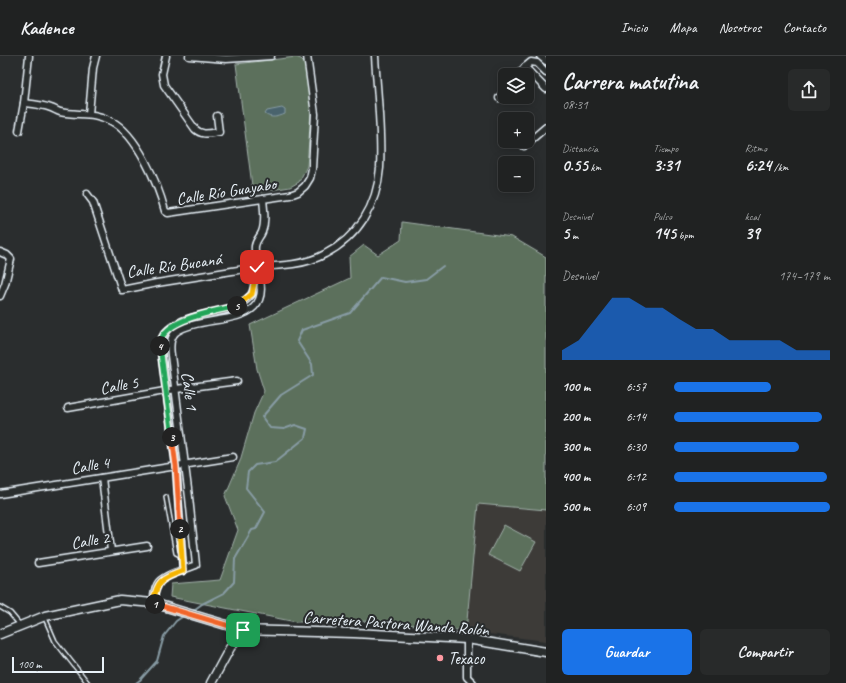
<!DOCTYPE html>
<html lang="es">
<meta charset="utf-8">
<style>
:root{--surface:#202222;--page:#282a2a;--text:#f1f3f6;--muted:#a2a4a5;--line:#3d3f40;--accent:#1a73e8}
body{margin:0;font-family:Caveat,sans-serif;background:var(--page);color:var(--text);height:100vh;display:flex;flex-direction:column;font-size:15px;white-space:nowrap}
*{box-sizing:border-box;margin:0}
p{font-size:13px;color:var(--muted)}
.icon{flex:none;width:22px;height:22px;fill:none;stroke:currentColor;stroke-width:2;stroke-linecap:round;stroke-linejoin:round}
.map{position:relative;flex:1;overflow:hidden}
.drawer{display:flex;flex-direction:column;background:var(--surface);width:300px}
.drawer>*{flex:none}
.controls{position:absolute;left:498px;top:12px;display:grid;gap:8px}
.controls a{display:grid;place-items:center;width:36px;height:36px;border-radius:6px;background:var(--surface);box-shadow:0 2px 10px #0003,0 0 0 1px var(--line);font-size:20px}
.scale{position:absolute;left:12px;bottom:10px;width:92px;box-sizing:border-box;padding-left:4px;border:2px solid #e8f1f8;border-top:0;font-size:11px;line-height:14px;white-space:nowrap;color:#e8f1f8;-webkit-text-stroke:3px #2a2d2e;paint-order:stroke}
.pin{position:absolute;display:grid;place-items:center;width:34px;height:34px;color:#fff;margin:-17px;border-radius:8px;box-shadow:0 2px 6px #0006}
.km{position:absolute;width:20px;height:20px;margin:-10px;border-radius:50%;background:#222;color:#fff;font-size:11px;line-height:20px;text-align:center}
.round{display:grid;place-items:center;flex:none;width:42px;height:42px;border-radius:6px;background:var(--page)}
.headline{display:flex;align-items:center;justify-content:space-between;height:68px;padding:0 16px}
h1{font-size:22px;font-weight:600;line-height:30px}
.stats{display:grid;grid-template-columns:repeat(3,1fr);gap:6px;height:68px;padding:4px 16px}
.stats div{display:grid;align-content:center}
.stats b{font-size:17px;font-weight:600}
.stats small{font-size:11px;font-weight:400}
.stats p{font-size:11px}
.chart{height:112px;padding:8px 16px}
.chart p{display:flex;justify-content:space-between}
.chart svg{width:100%;height:72px;margin-top:4px;fill:var(--accent);opacity:.7}
.cta{display:flex;gap:8px;margin-top:auto;padding:8px 16px}
.cta a{flex:1;height:46px;border-radius:6px;background:var(--accent);color:#fff;font-size:16px;font-weight:600;line-height:46px;text-align:center}
.cta a+a{background:var(--page);color:var(--text)}
ul{padding:0 16px;list-style:none;font-size:13px}
li{display:grid;grid-template-columns:64px 48px 1fr;align-items:center;height:30px}
li i{height:10px;border-radius:5px;background:var(--accent)}
header{display:flex;align-items:center;gap:24px;box-sizing:border-box;height:56px;padding:0 20px;background:var(--surface);border-bottom:1px solid var(--line)}
header strong{font-size:19px}
nav{display:flex;gap:22px;margin-inline-start:auto;font-size:14px}
main{display:flex;flex:1;min-height:0}
.map>svg:first-child{display:block}
</style>
<header>
<strong>Kadence</strong>
<nav><a>Inicio</a><a>Mapa</a><a>Nosotros</a><a>Contacto</a></nav>
</header>
<main>
<div class="map">
<svg width="546" height="627" viewBox="0 0 546 627">
<rect width="100%" height="100%" fill="#2a2d2e"/>
<filter id="ink" filterUnits="userSpaceOnUse"><feTurbulence type="fractalNoise" baseFrequency=".025" numOctaves="2"/><feDisplacementMap in="SourceGraphic" scale="8" xChannelSelector="R" yChannelSelector="G"/><feConvolveMatrix kernelMatrix="1 2 1 2 8 2 1 2 1" color-interpolation-filters="sRGB"/></filter>
<g filter="url(#ink)">
<path fill="#3c3b38" d="M478,448L546,454V585L466,575Z"/>
<g fill="#5b705b" stroke="#a2b0aa">
<path d="M296,1L301,3L304,6L309,31L311,56L307,110L299,126L290,131L253,137L236,8Z"/>
<path d="M402,166L512,181L546,201V454L478,448L466,575L381,565L296,566L170,541L171,528L220,524L238,474L225,440L240,405L254,357L264,335L257,313L250,269L350,222L349,201L364,189L378,199L401,184Z"/>
<path d="M504,469L536,486L520,515L488,499Z"/>
</g>
<path fill="#48636d" stroke="#889ca5" d="M282,52L285,54V58C278,61 271,63 265,58L267,55Z"/>
<g fill="none" stroke-linecap="round" stroke-linejoin="round">
<g stroke="#889ca5" stroke-width="2">
<path d="M191,556L202,548L224,537L234,526L235,503L252,474L256,473L265,456L246,432L248,416L255,409L275,406L305,382L307,373L295,369L284,373L270,372L262,361L281,339L313,319L312,308L297,285L302,274L350,257L381,221L405,226L426,223L443,210"/>
<path d="M136,627L140,624L157,605L164,580L176,565L185,559"/>
</g>
<g stroke="#e8f1f8" stroke-width="6">
<g id="service">
<path d="M166,441L176,497L182,500"/>
<path d="M0,551L10,557L20,569"/>
<path d="M45,562L55,585L88,627"/>
</g>
</g>
<g stroke="#e8f1f8" stroke-width="9">
<g id="minor">
<path d="M166,0L162,18L164,29L195,73C202,80 210,77 219,76L217,60"/>
<path d="M189,0L226,3L271,0"/>
<path d="M540,0L546,5"/>
<path d="M546,16L537,7L531,6L525,11L546,33"/>
<path d="M518,19L525,11"/>
<path d="M499,42L505,34"/>
<path d="M24,47C33,48 43,49 51,52C54,53 57,55 60,56C79,60 92,55 111,65C137,78 158,128 165,155L168,157L290,139L298,136L305,130L310,122L312,113L315,58L307,0"/>
<path d="M89,58L93,12L96,0"/>
<path d="M19,75L24,47L29,0"/>
<path d="M524,90L546,71"/>
<path d="M87,138L93,146L122,234L157,227L257,211C279,210 306,209 325,198C358,181 377,150 380,112C382,75 377,37 375,0"/>
<path d="M0,196L7,199L11,203L5,228L0,240"/>
<path d="M68,352L176,333L237,325"/>
<path d="M102,422L111,495"/>
<path d="M0,438L233,401"/>
<path d="M38,507L147,490"/>
<path d="M183,515L176,410L160,287C162,283 164,277 168,274C190,253 233,262 251,239C256,233 256,222 257,215"/>
<path d="M153,547C154,541 154,532 159,526C166,518 186,513 196,509L189,441L171,299C170,292 170,281 176,276C195,262 239,267 254,251C270,236 253,208 255,190C256,184 260,181 262,176C266,166 264,154 263,143"/>
<path d="M467,583V621L473,627"/>
</g>
</g>
<g stroke="#e8f1f8" stroke-width="11">
<g id="tertiary">
<path d="M0,578L45,560L120,544L153,547L243,574L354,577L467,583L546,596"/>
<path d="M211,627L230,592L243,574"/>
</g>
</g>
<use href="#service" stroke="#2a2d2e" stroke-width="3"/>
<use href="#minor" stroke="#2a2d2e" stroke-width="6"/>
<use href="#tertiary" stroke="#2a2d2e" stroke-width="8"/>
</g>
</g>
<g fill="none" stroke-linecap="round" stroke-linejoin="round" filter="url(#ink)">
<g stroke="#fff" stroke-width="8">
<path id="split-1" d="M155,548L243,574"/>
</g>
<g stroke="#fff" stroke-width="8">
<path id="split-2" d="M155,548L153,547C157,524 161,523 183,515L180,473"/>
</g>
<g stroke="#fff" stroke-width="8">
<path id="split-3" d="M172,381L176,410L180,473"/>
</g>
<g stroke="#fff" stroke-width="8">
<path id="split-4" d="M160,290L172,381"/>
</g>
<g stroke="#fff" stroke-width="8">
<path id="split-5" d="M160,290C159,263 218,255 237,250"/>
</g>
<g stroke="#fff" stroke-width="8">
<path id="split-6" d="M237,250L252,238L257,211"/>
</g>
<use href="#split-1" stroke="#f0652b" stroke-width="5"/>
<use href="#split-2" stroke="#f5b400" stroke-width="5"/>
<use href="#split-3" stroke="#f0652b" stroke-width="5"/>
<use href="#split-4" stroke="#22a559" stroke-width="5"/>
<use href="#split-5" stroke="#22a559" stroke-width="5"/>
<use href="#split-6" stroke="#f5b400" stroke-width="5"/>
</g>
<circle fill="#ff9aa2" stroke="#2a2d2e" stroke-width="1.5" cx="440" cy="602" r="4"/>
<g text-anchor="middle" stroke-width="4" stroke-linejoin="round" paint-order="stroke">
<g font-size="17" fill="#e8f1f8" stroke="#2a2d2e">
<text transform="translate(226 135) rotate(-9)" y="6">Calle Río Guayabo</text>
<text transform="translate(174 209) rotate(-8)" y="6">Calle Río Bucaná</text>
<text transform="translate(119 329) rotate(-10)" y="6">Calle 5</text>
<text transform="translate(190 335) rotate(82)" y="6">Calle 1</text>
<text transform="translate(90 409) rotate(-9)" y="6">Calle 4</text>
<text transform="translate(90 484) rotate(-9)" y="6">Calle 2</text>
<text transform="translate(396 567) rotate(4)" y="6">Carretera Pastora Wanda Rolón</text>
</g>
<g font-size="17" fill="#e8f1f8" stroke="#2a2d2e" text-anchor="start">
<text x="448" y="608">Texaco</text>
</g>
</g>
</svg>
<div class="controls">
<a><svg class="icon" aria-label="layers" viewBox="0 0 24 24"><path d="M12 4l9 5-9 5-9-5zM3 14l9 5 9-5"/></svg></a>
<a>+</a>
<a>−</a>
</div>
<div class="scale">100 m</div>
<div class="pin" style="left:243px;top:574px;background:#1e9e55"><svg class="icon" aria-label="arrive" viewBox="0 0 24 24"><path d="M6 21V4h12l-3 4 3 4H6"/></svg></div>
<div class="pin" style="left:257px;top:211px;background:#d93025"><svg class="icon" aria-label="check" viewBox="0 0 24 24"><path d="M5 12l5 5 9-10"/></svg></div>
<b class="km" style="left:155px;top:548px">1</b>
<b class="km" style="left:180px;top:473px">2</b>
<b class="km" style="left:172px;top:381px">3</b>
<b class="km" style="left:160px;top:290px">4</b>
<b class="km" style="left:237px;top:250px">5</b>
</div>
<section class="drawer">
<div class="headline"><div><h1>Carrera matutina</h1><p>08:31</p></div><a class="round"><svg class="icon" aria-label="share" viewBox="0 0 24 24"><path d="M12 15V3M7 8l5-5 5 5M5 13v7h14v-7"/></svg></a></div>
<div class="stats">
<div><p>Distancia</p><b>0.55<small> km</small></b></div>
<div><p>Tiempo</p><b>3:31</b></div>
<div><p>Ritmo</p><b>6:24<small> /km</small></b></div>
</div>
<div class="stats">
<div><p>Desnivel</p><b>5<small> m</small></b></div>
<div><p>Pulso</p><b>145<small> bpm</small></b></div>
<div><p>kcal</p><b>39</b></div>
</div>
<div class="chart"><p><span>Desnivel</span>174–179 m</p>
<svg viewBox="0 0 160 44" preserveAspectRatio="none"><path d="M0 44V38L10 32L20 19L30 6L40 6L50 12L60 12L70 19L80 25L90 25L100 32L110 32L120 32L130 32L140 38L150 38L160 38V44z"/></svg>
</div>
<ul>
<li><b>100 m</b>6:57<i style="width:62%"></i></li>
<li><b>200 m</b>6:14<i style="width:95%"></i></li>
<li><b>300 m</b>6:30<i style="width:80%"></i></li>
<li><b>400 m</b>6:12<i style="width:98%"></i></li>
<li><b>500 m</b>6:09<i style="width:100%"></i></li>
</ul>
<div class="cta"><a>Guardar</a><a>Compartir</a></div>
</section>
</main>
